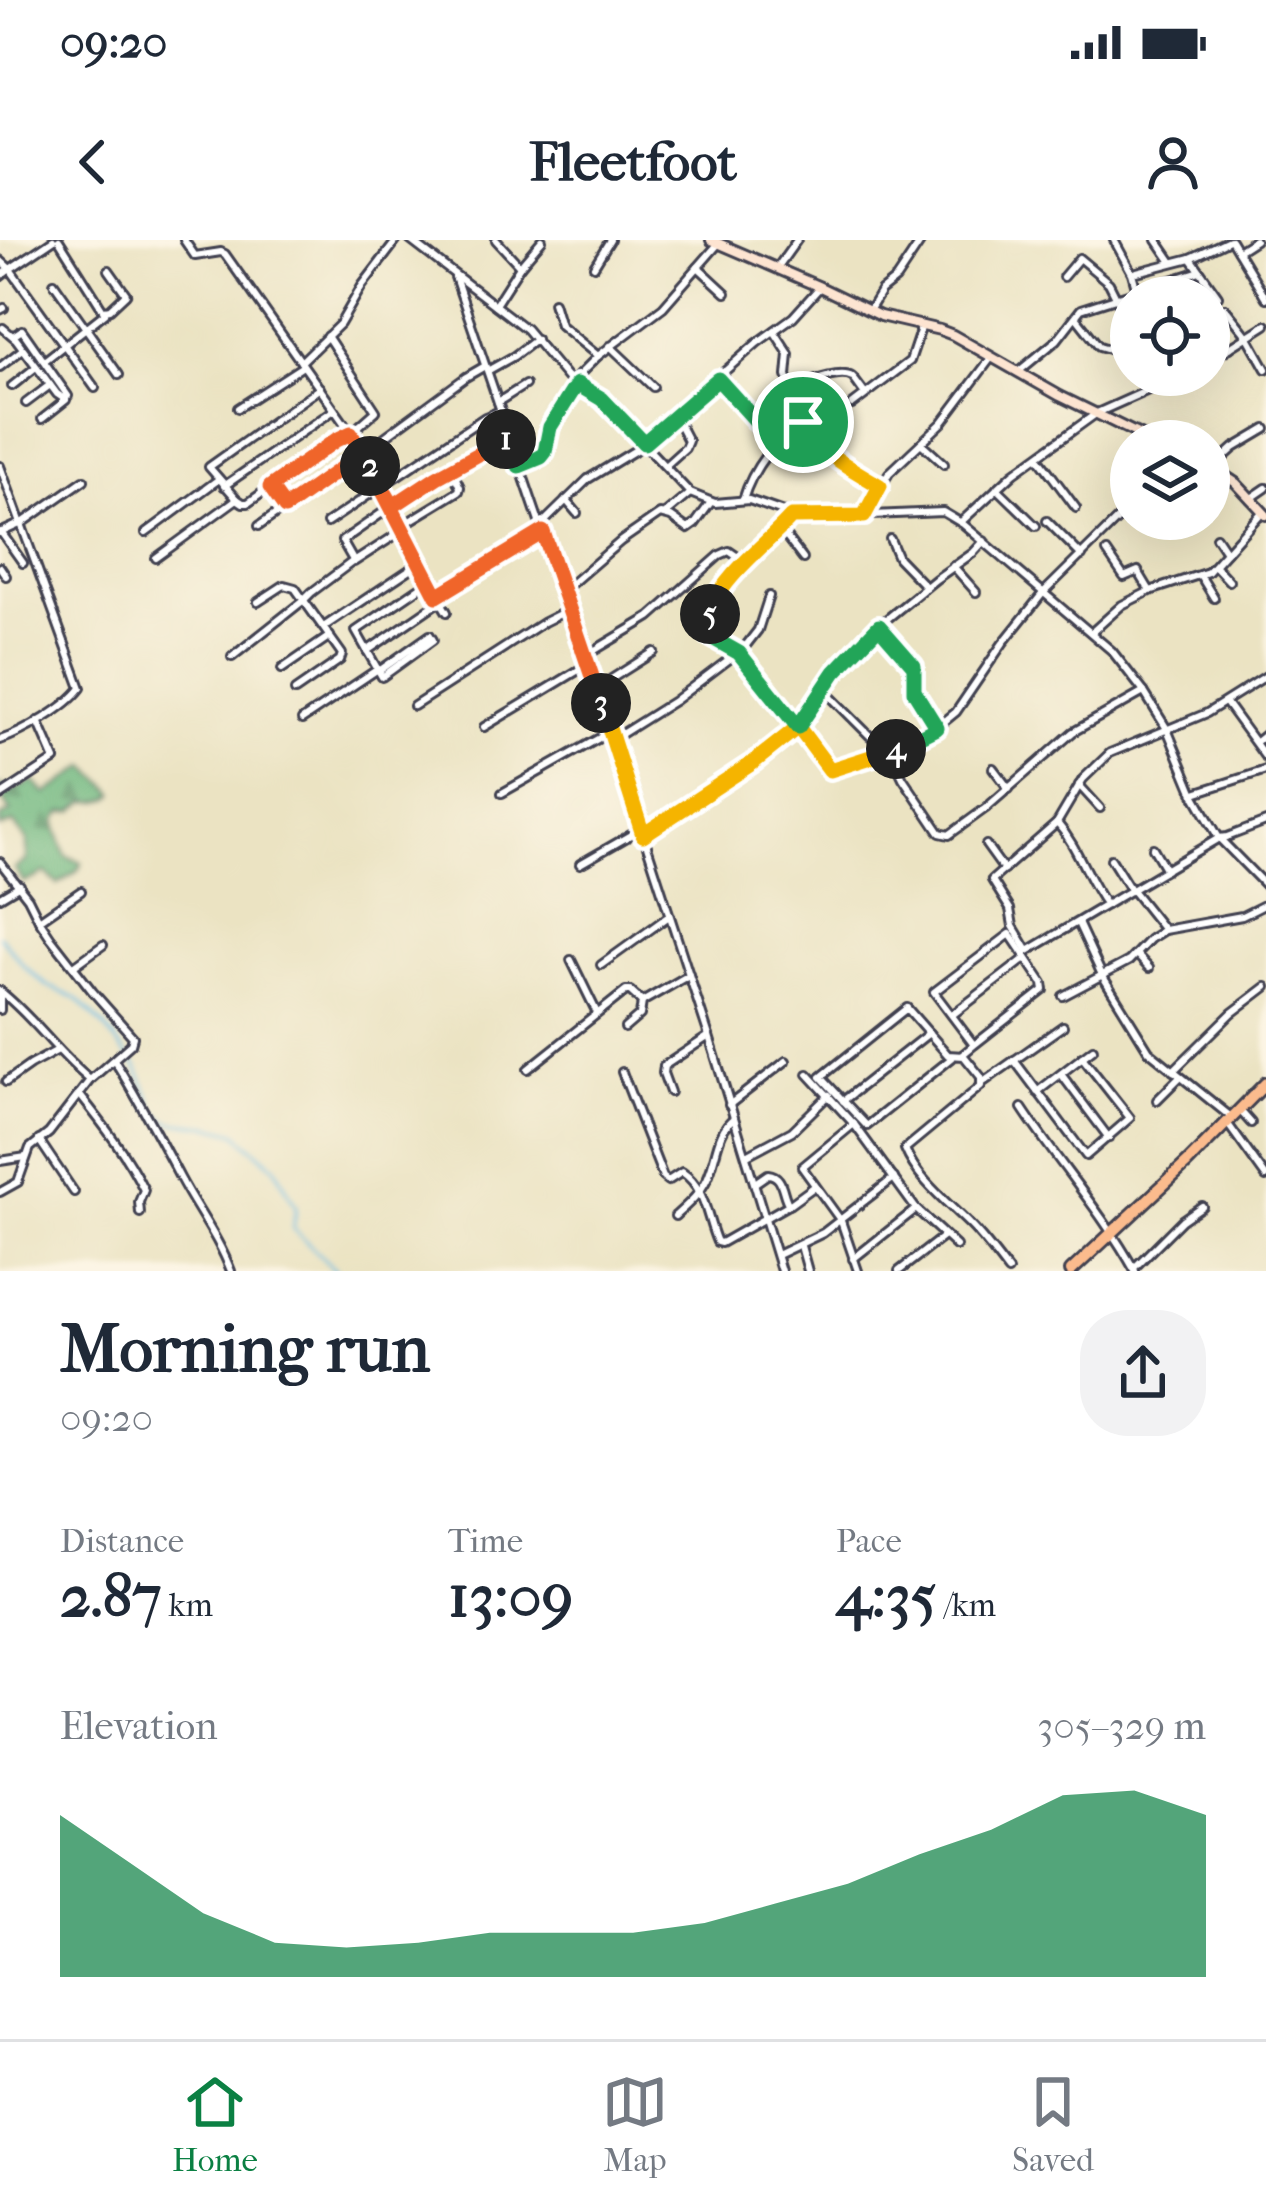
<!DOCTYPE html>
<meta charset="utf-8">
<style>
:root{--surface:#fff;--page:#f2f2f3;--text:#1f2937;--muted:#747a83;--line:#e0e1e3;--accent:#0b8043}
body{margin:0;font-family:"IM FELL French Canon",serif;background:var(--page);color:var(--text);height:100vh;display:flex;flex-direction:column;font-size:45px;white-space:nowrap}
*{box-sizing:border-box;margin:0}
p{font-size:39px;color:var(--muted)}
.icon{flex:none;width:66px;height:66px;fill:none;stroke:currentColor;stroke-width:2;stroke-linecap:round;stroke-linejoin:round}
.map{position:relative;height:1031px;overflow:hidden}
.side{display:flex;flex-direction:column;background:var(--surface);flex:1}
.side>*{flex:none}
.buttons{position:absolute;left:1110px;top:36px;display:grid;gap:24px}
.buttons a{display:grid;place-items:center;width:120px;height:120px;border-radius:50%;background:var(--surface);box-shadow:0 12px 48px #0002;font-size:60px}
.pin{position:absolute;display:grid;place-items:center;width:102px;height:102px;color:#fff;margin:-51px;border:6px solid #fff;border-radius:50%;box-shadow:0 3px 12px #0007}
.km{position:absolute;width:60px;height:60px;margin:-30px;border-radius:50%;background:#222;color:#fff;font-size:33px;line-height:60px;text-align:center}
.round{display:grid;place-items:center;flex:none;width:126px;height:126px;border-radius:48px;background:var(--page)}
.summary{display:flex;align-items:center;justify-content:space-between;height:204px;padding:0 60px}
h1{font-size:66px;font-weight:700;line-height:90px}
.stats{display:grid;grid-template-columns:repeat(3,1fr);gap:18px;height:204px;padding:12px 60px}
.stats div{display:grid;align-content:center}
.stats b{font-size:60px;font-weight:700}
.stats small{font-size:33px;font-weight:400}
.stats p{font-size:33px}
.chart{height:336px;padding:24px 60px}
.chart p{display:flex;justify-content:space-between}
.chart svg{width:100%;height:216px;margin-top:12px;fill:var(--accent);opacity:.7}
.status{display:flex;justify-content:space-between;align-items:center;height:84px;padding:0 60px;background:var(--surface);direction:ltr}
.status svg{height:33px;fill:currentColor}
header{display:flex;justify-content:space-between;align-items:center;height:156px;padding:0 60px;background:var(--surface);font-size:54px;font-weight:700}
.dock{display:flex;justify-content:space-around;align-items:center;height:168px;border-top:3px solid var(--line);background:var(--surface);font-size:33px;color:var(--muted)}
.dock a{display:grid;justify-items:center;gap:6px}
.dock .selected{color:var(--accent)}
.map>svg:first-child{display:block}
</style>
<div class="status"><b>09:20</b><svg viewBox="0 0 49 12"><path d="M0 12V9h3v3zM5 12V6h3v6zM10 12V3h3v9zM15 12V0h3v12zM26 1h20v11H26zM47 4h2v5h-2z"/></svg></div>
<header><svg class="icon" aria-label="back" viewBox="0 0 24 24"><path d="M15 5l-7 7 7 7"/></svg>Fleetfoot<svg class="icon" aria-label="person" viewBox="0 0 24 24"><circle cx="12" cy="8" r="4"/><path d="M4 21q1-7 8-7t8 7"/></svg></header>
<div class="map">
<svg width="1266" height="1031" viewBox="0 0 1266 1031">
<defs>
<pattern id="forest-firs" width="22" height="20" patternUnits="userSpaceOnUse" patternTransform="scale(3)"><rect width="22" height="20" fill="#6eb77e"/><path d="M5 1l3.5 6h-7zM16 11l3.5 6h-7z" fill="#5a9468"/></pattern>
</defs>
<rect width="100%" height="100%" fill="#fcf5e5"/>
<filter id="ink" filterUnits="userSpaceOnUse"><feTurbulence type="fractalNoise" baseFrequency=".00833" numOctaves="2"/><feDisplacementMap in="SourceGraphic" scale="24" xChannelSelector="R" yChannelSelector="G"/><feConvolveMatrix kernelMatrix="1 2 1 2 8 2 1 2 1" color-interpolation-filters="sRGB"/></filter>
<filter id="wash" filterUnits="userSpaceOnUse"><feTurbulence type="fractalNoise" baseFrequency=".004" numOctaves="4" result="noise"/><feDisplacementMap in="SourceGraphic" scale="48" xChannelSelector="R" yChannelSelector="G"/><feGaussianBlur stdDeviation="2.7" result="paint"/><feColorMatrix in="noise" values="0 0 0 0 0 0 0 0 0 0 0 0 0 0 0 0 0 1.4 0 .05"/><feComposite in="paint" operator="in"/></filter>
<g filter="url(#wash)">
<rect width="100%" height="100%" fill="#ebe3c2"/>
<path fill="url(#forest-firs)" stroke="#486c5c" stroke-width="3" d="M87,526L115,553C109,562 97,562 87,561L74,571L63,572C60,575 56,578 56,583C56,587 64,611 66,616L81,622C80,633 67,638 58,644L45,633L24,643L15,629L27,620V600L13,583L0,588V578L11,572L0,556V545L11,552L34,541L46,554Z"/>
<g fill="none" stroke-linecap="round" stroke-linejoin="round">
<path stroke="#66bbe3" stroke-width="3" d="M0,696L24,726L46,745L77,759L102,784L137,827L156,872L170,882L210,886L236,893L275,927L296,967L293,989L336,1031"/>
</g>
</g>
<g filter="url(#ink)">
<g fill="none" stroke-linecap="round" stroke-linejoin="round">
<g stroke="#403f4f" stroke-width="12">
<g id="minor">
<path d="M53,0L10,29L95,148"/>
<path d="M184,0L195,16L221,12L225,14L301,122"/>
<path d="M410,0L526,89L567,138L601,159L690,253L715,263L749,260L800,278L943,272L963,284L1112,411L1144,452L1167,489L1194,554L1219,598L1266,646"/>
<path d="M496,0L520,26"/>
<path d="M1114,0L1132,33L1137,51"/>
<path d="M1157,0L1172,22"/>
<path d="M1231,0L1266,58"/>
<path d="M1238,11L1255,0"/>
<path d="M1191,18L1218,56"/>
<path d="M0,20L10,29L0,37"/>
<path d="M594,26L610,0"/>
<path d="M698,27L726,53"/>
<path d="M777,28L797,0"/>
<path d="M1137,32L1191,18L1229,0"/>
<path d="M455,37L585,416L650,377L720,315L729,311L745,322"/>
<path d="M1063,37L1079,18L1109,43L1125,75L1131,79"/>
<path d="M54,43L119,135"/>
<path d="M1185,57L1190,55L1192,57"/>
<path d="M553,62L560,85L598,116"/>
<path d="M495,65L520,26L542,0"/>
<path d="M1225,68L1248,97L1266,129"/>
<path d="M0,70L4,68"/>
<path d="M105,70L110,69L126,54L109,30"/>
<path d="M869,71L881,51L896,39L922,0"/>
<path d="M1076,77L1099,106L1109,109"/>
<path d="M1209,81L1230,108"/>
<path d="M3,88L16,99L57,154L66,160L42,179"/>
<path d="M13,96L22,90L68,156"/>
<path d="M327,96L376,171L351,193L301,122L340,84L362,46L397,0"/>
<path d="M610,106L653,147"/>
<path d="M44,121L105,73L59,0"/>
<path d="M1209,121L1266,85"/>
<path d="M0,127L23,109"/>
<path d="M489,130L514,116L536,99"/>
<path d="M1018,132L1057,100L1081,69L1200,31"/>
<path d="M718,139L776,204"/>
<path d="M572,142L598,116L663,67L719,3"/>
<path d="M12,146L36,127"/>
<path d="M790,149C803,145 839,129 852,137C853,137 864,153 865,154"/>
<path d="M498,162L525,145"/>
<path d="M26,163L50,145"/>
<path d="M852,165L910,121L922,85"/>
<path d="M238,168L303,126"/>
<path d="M803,182C820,214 851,228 880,246"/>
<path d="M921,203L944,224"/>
<path d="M1038,217L1076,268"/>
<path d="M0,226L81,448C66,468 24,492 0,500"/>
<path d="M519,226L541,217L545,212L550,187L577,144"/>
<path d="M665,226L685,208L688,201L675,176"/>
<path d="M1213,227L1234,208L1266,189"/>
<path d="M224,246L334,170"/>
<path d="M270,247L285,268"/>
<path d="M997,248L1036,286"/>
<path d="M237,259L209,227L320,148"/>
<path d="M1250,259L1266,248"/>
<path d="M566,260L577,273"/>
<path d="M743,260C752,229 775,198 803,182L787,136L789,114L774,91"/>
<path d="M665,274L690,253"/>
<path d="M864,276L889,233L942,183L991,118"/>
<path d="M791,277L758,309L713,362L708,393L712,399L739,413L822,521L833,531C876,514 920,504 956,472L1003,403L1043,353L1120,277"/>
<path d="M1047,281L1082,316"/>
<path d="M961,282L1014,233L1097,173L1182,135"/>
<path d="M327,283L485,177L500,171"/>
<path d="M403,285L459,251L460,247L452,230"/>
<path d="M541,285L588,239L634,211L757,103L793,77L820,47"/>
<path d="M259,286L364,212L437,356L543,292"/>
<path d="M405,289L354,322L342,301L405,257L509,197"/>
<path d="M780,289L803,319"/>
<path d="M1,292L23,323"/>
<path d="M0,293L24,282L84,240"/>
<path d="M146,293L219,239"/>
<path d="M1216,297L1226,312"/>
<path d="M890,299L898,318L926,347"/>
<path d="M1107,312L1124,337L1138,331L1150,351"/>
<path d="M156,318L237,259L243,263H248L336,201L351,193L364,212L466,137L485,126"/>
<path d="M953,326L976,352"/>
<path d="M1215,326L1229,341"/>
<path d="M0,327L6,336"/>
<path d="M1200,335L1214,358"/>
<path d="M563,351L621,301L660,274L671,277L688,289L695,284L711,262"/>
<path d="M439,359L447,372"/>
<path d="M258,362L284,345L295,348L342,414L340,420L295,451"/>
<path d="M325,386L421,322"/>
<path d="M879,386L914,426L913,451L937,487"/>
<path d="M1092,392L1122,365L1150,351L1208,332L1263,271"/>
<path d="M367,411L440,361"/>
<path d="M585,416L709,796L781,1031"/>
<path d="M232,417L304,360L312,352L352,322"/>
<path d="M282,429L330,396"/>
<path d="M379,431L430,395L433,400L382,437L356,391L428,342"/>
<path d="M1266,436L1207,473L1110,513L1083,539L1057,583L992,640L1010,669L1013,686L1028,711L1219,598L1227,597L1266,582"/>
<path d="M597,448L654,412"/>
<path d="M824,450L870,496"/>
<path d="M1226,463L1266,518"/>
<path d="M414,466L544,382L568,370"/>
<path d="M302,480L378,429"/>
<path d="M484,487L587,425"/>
<path d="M612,500L674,461L744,408L758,390L769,356"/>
<path d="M1256,502L1266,494"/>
<path d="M890,511L903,538L940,593L949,595L986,568L1073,492L1144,452"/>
<path d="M993,528L1009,549"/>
<path d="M1079,545L1100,568"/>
<path d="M502,553L610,492"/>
<path d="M1195,553L1266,530"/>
<path d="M0,556L55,520L38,481"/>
<path d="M1057,583C1079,608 1086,638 1106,665"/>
<path d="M643,595L708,553L785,499L803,481L835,432L871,392L936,339L973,313L984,301"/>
<path d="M986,605L1004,630"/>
<path d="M1153,608L1166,630"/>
<path d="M1111,619L1131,651"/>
<path d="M0,622L28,658L39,680L51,698L93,752L133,797L131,804L90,840L49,893L30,908L18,942L0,952"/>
<path d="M580,624L641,589"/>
<path d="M1133,651L1164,690"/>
<path d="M0,657L20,645"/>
<path d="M39,680L81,651"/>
<path d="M1078,683L1102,735L1149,811L1231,877"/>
<path d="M1136,714L1149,728"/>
<path d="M571,720L597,773"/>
<path d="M601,725L669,676"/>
<path d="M74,726L103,705"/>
<path d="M0,751C34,778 57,813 90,840"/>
<path d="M0,751V770"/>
<path d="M1063,756L1129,721L1150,699L1164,690L1242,676L1266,664"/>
<path d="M952,775L1026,718"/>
<path d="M625,788L640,775L642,762"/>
<path d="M962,815L974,805L934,752L1010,694L1043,743L1044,750L974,805"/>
<path d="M952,818L867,886L821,837L907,768L948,815L964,816L981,837V846L905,909C917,939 947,962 970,985C984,999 996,1015 1008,1031"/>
<path d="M114,820C138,858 159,898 180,938C197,970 218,997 231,1031"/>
<path d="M1014,820L1086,916L1130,878L1082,817"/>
<path d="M528,829L626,751H630L642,762L689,735"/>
<path d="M1173,831L1232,773L1266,747"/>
<path d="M622,832L663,937L668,941L682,932C706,948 706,977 717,1002L721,1003L788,965"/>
<path d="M808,834L854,884"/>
<path d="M1061,834L1109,898"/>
<path d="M6,842L30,825L58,810"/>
<path d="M982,843L1063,786"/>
<path d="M670,852L663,833L664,826L709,796"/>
<path d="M1037,852L1093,809"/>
<path d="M79,854C103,884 127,915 144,950L139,962L140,973"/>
<path d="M1157,860L1180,837"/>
<path d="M843,861L929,793"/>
<path d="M729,865L786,821"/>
<path d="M1022,868C1058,923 1103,973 1135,1031"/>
<path d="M1243,874L1251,883"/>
<path d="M1230,887L1266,937"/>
<path d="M39,900L74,952"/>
<path d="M747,915L792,891L829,855"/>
<path d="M0,921L26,917"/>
<path d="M755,943L768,934C785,936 781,954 789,965L815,946"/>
<path d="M675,976C687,965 700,954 707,939C717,919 716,891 734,878"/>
<path d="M801,1006L808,1031"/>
<path d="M777,1015L823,993L894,938"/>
<path d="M853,1019L916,969"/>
<path d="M1134,1028L1182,980L1202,966"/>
<path d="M858,1031L841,981L802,927L854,884L916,969L956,1006"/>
<path d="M899,1031L944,996"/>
</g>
</g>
<g stroke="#403f4f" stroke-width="14">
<g id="secondary">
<path d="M711,0L820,47L880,76L940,90L953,95L1060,156L1152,201"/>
<path d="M1209,225L1236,243L1266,275"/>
</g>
</g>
<g stroke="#403f4f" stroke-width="16">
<path id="primary" d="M1071,1031L1187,923L1266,843"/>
</g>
<use href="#minor" stroke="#fff" stroke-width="6"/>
<use href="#secondary" stroke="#fde4d1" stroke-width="8"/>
<use href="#primary" stroke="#fbbb8d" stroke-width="10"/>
</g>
</g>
<g fill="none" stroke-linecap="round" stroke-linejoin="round" filter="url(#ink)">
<g stroke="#fff" stroke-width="24">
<path id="split-1" d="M506,199L509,197L519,226L541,217L545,212L550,187L577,144L602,159L644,203L718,139L776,203L803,182"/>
</g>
<g stroke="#fff" stroke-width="24">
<path id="split-2" d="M370,226L364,212L285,268L270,247L336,200L351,193L393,266L437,237L506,199"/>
</g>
<g stroke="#fff" stroke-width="24">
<path id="split-3" d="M370,226L437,356L543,292L601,463"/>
</g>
<g stroke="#fff" stroke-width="24">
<path id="split-4" d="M601,463L643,595L754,522L798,487L830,530L896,509"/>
</g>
<g stroke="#fff" stroke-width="24">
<path id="split-5" d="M710,374L709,396L739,413L798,487L835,432L879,386L914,426V451L937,488L896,509"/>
</g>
<g stroke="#fff" stroke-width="24">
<path id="split-6" d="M710,374C716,342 769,302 791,277L864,276L880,246C851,228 820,214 803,182"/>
</g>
<use href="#split-1" stroke="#22a559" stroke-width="15"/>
<use href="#split-2" stroke="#f0652b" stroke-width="15"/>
<use href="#split-3" stroke="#f0652b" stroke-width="15"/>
<use href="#split-4" stroke="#f5b400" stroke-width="15"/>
<use href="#split-5" stroke="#22a559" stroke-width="15"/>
<use href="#split-6" stroke="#f5b400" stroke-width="15"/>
</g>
</svg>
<div class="buttons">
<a><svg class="icon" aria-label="locate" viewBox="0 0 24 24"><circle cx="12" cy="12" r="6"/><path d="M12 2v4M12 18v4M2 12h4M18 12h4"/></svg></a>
<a><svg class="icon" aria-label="layers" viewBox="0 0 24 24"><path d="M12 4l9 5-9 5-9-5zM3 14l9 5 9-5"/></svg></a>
</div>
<div class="pin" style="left:803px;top:182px;background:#1e9e55"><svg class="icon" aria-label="arrive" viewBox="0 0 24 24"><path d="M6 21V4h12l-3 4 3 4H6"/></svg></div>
<b class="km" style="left:506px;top:199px">1</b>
<b class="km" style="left:370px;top:226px">2</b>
<b class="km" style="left:601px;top:463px">3</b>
<b class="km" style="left:896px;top:509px">4</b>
<b class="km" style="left:710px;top:374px">5</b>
</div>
<section class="side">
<div class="summary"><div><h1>Morning run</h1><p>09:20</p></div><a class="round"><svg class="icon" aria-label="share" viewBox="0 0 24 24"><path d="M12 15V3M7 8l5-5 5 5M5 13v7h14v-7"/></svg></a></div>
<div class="stats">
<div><p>Distance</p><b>2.87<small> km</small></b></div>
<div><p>Time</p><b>13:09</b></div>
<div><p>Pace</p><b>4:35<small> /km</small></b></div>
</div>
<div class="chart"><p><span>Elevation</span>305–329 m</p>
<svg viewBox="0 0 160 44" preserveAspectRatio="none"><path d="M0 44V11L10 21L20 31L30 37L40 38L50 37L60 35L70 35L80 35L90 33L100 29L110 25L120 19L130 14L140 7L150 6L160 11V44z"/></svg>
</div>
</section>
<nav class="dock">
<a class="selected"><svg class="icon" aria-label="home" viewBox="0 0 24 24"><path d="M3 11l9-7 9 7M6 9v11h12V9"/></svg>Home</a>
<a><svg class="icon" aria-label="map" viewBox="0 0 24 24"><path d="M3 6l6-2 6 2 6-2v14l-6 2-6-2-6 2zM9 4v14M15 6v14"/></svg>Map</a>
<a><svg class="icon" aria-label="saved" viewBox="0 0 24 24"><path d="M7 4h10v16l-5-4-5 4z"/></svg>Saved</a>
</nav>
